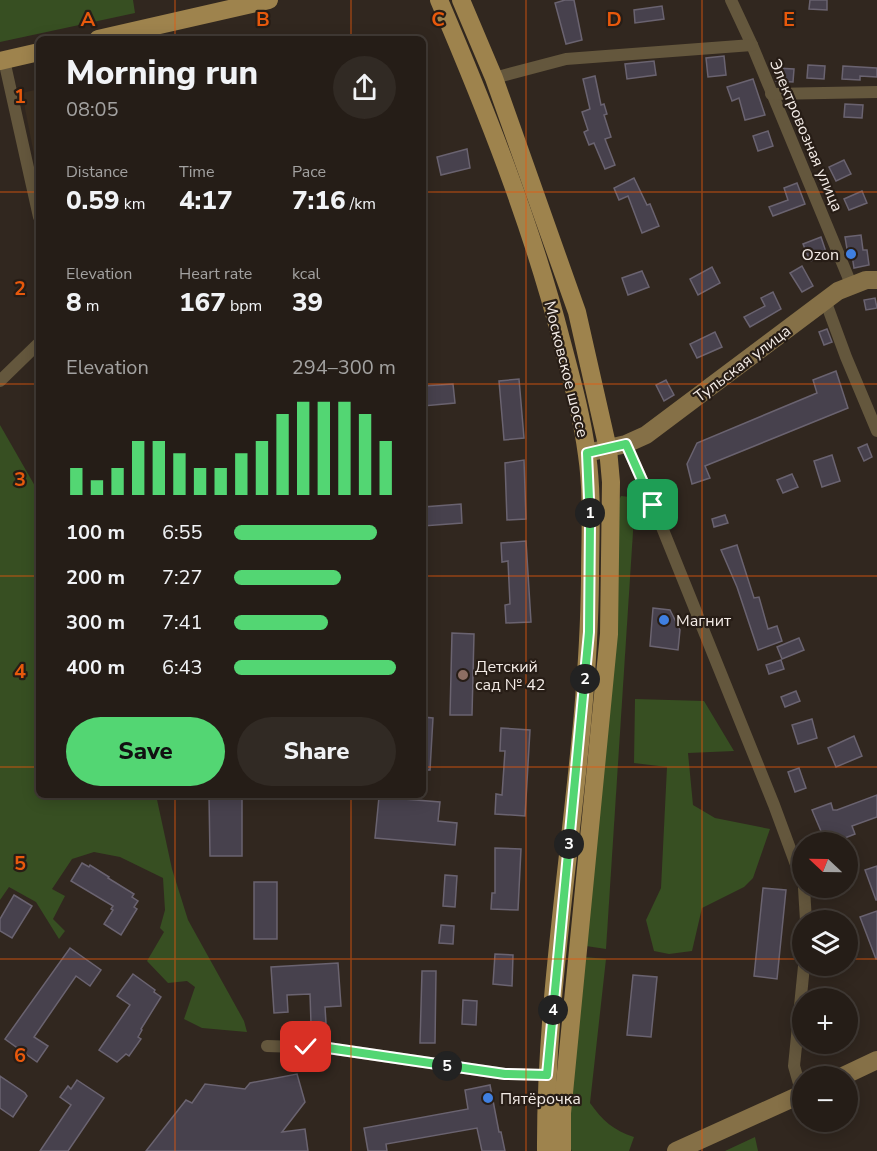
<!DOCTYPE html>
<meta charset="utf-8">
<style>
:root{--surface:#251d17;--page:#312a24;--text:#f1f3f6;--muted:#a3a2a1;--line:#423b36;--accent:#53d673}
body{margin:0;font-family:"Nunito Sans",sans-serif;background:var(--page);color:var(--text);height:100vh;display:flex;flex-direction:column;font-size:22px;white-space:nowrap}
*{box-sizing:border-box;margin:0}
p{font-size:20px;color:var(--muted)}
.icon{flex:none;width:33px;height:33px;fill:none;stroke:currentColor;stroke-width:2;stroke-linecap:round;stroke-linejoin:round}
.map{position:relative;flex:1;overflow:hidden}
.panel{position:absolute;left:36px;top:36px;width:390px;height:762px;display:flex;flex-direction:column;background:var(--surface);border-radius:9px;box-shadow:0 3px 15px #0003,0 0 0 2px var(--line)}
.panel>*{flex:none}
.needle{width:39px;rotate:292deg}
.tools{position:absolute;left:792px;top:832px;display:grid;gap:12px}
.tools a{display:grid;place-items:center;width:66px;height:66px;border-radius:50%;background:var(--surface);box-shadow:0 3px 15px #0003,0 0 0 2px var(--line);font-size:30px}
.pin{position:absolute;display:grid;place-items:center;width:51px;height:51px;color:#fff;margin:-26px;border-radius:12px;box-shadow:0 3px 9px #0006}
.km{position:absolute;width:30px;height:30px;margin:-15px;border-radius:50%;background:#222;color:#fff;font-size:16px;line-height:30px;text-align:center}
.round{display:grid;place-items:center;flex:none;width:63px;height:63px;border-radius:32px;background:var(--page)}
.headline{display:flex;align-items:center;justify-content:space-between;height:102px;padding:0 30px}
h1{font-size:33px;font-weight:800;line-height:45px}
.figures{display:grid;grid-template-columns:repeat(3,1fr);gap:9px;height:102px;padding:6px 30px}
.figures div{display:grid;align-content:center}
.figures b{font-size:26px;font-weight:800}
.figures small{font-size:16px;font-weight:400}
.figures p{font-size:16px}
.chart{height:168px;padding:12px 30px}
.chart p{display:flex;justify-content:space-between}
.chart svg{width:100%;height:108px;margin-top:6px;stroke:var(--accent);stroke-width:6}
.action{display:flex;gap:12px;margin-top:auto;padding:12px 30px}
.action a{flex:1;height:69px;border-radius:36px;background:var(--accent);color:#111;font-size:24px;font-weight:800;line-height:69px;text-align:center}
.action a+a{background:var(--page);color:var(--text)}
ul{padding:0 30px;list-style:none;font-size:20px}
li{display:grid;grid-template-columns:96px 72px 1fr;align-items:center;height:45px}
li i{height:15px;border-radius:8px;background:var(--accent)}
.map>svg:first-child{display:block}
</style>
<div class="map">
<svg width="877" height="1151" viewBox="0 0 877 1151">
<rect width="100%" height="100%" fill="#31271f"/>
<path fill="#3b2e20" d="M39,89V180L22,93Z"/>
<g fill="#374f22">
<path d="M0,0H133L135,13L0,42Z"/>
<path d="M0,425L39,493V795H156L172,869L188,920L244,1021L247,1032L202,1028L184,1019L195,987L187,981L168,983L147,961L164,932L160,928L165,910L163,878L120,857L94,852L72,859L52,889L65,896L53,919L65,931L59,939L36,902L9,887L0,900Z"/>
<path d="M621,496L630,497L635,501L606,949L586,946L617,504Z"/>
<path d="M635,699L704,701L734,751L688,753L693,805L715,818L770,829L753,878L744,887L702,908L692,951L669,954L654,951L646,920L661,888L667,767L634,763Z"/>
<path d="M585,957L606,959L590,1103C602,1120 614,1131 634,1137L629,1151H572L569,1145L573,1078Z"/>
<path d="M755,1137L758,1151H725Z"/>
</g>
<g fill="#47414d" stroke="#6a6370" stroke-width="1.5">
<path d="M565,0H574L582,40L566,44L555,3Z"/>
<path d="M810,0H827V10L809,9Z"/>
<path d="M662,6L664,19L635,23L634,10Z"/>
<path d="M724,56L726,75L708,77L706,58Z"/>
<path d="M654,61L656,75L627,79L625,64Z"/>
<path d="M808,65L825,66L824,79L807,78Z"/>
<path d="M843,66L877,68V77L860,76V80L842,79Z"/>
<path d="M776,68L794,69L793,82L776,81Z"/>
<path d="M595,76L601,105L604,104L607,114L604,115L611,137L605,139L615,165L605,169L594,143L589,145L584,132L588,130L582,112L590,109L583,79Z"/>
<path d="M753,79L765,115L745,120L739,98L732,101L727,87Z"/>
<path d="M845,104L863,105L862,118L844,117Z"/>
<path d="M768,131L773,146L758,151L753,136Z"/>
<path d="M467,149L470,168L441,175L437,157Z"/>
<path d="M844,160L851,174L836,181L829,167Z"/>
<path d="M634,178L647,205L650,204L659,226L642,233L628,196L619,200L614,188Z"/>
<path d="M797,183L805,204L773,216L769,207L788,200L784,188Z"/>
<path d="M862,191L867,203L849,210L844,199Z"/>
<path d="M861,235L863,250H867L869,265L854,268L852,255H848L845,237Z"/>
<path d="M821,237L827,255L810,261L803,244Z"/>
<path d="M802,266L813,286L802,292L790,273Z"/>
<path d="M712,267L720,283L698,295L690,279Z"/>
<path d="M642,271L649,287L628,295L622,278Z"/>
<path d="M773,292L781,309L750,327L744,317L765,306L761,298Z"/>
<path d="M875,298L877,308L866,310L864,300Z"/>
<path d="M827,329L832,342L824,345L819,332Z"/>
<path d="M715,332L722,347L697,358L690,344Z"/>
<path d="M836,371L848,408L705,466L710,478L692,484L687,464L697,443L817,393L813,380Z"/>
<path d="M519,379L524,438L504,440L499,381Z"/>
<path d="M666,380L674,395L664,401L656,385Z"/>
<path d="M453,384L455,403L423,406V386Z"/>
<path d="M867,444L872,457L864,461L858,448Z"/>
<path d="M832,455L840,481L822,487L814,461Z"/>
<path d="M524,460L526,519L507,520L505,463Z"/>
<path d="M792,474L798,487L783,493L777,480Z"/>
<path d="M461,504L462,523L423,526V507Z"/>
<path d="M725,515L728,523L714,527L712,519Z"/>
<path d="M526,541L531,622L506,623L505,605L510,604L508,561L502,562L501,543Z"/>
<path d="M737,545L754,598L759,597L768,629L777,626L782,641L758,650L737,587L721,550Z"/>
<path d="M653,608L670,610L680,630L678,650L650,646Z"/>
<path d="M452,633L474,634L472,715H450Z"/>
<path d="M799,638L804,650L782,659L777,647Z"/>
<path d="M781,660L784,669L769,674L766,665Z"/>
<path d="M796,691L800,701L785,707L781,697Z"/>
<path d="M423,717L433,718L430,770H423Z"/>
<path d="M812,719L817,738L798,744L792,725Z"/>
<path d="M501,728L530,730L525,816L495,814L496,794L502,795L505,751H500Z"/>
<path d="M854,736L862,756L836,767L828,748Z"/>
<path d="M799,768L806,788L795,792L788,772Z"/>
<path d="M209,795H242V856H210Z"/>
<path d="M877,795V817L852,826L855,834L832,843H826L812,810L831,803L833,810H837Z"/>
<path d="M379,797L440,802L438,821L457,823L455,845L375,838Z"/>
<path d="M495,848L521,849L518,910L491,909L492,893H495Z"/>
<path d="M82,863L89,867L90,865L109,877L108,878L134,894L132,897L138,901L134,907L137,909L121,935L104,924L113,910L111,909L113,906L71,881Z"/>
<path d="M877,866V900H876L865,870Z"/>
<path d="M445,875L457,876L455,907L443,906Z"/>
<rect x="254" y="882" width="23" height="57"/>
<path d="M763,888L786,890L777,979L754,976Z"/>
<path d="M14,895L32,906L12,938L0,931V919Z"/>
<path d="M877,911V959H876L860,917Z"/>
<path d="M441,925L454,926L453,944L439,943Z"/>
<path d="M70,948L101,970L90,986L76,976L34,1037L48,1046L37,1062L5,1039Z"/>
<path d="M495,954L513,955L512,986L493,984Z"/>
<path d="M338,963L341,1006L325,1007L326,1023L311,1024L310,994L287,995L288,1012L274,1013L271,967Z"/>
<path d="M422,971H436L435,1043H420Z"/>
<path d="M133,974L155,990L154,992L161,997L141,1029L142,1030L138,1037L141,1039L129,1056L126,1054L117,1062L99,1050L130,1005L117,996Z"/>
<path d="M633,975L657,977L651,1037L627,1035Z"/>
<path d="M463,1000L477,1001L476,1025L462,1024Z"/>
<path d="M297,1074L305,1102L282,1132L305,1129L308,1151H146L186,1100L192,1103L205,1084L245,1089L250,1083Z"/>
<path d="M0,1076L25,1093L27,1096L13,1117L0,1108Z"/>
<path d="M77,1080L104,1098L68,1151H40L71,1105L60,1097L68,1086L71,1089Z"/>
<path d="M490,1085L499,1132H501L505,1151H482L477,1128L386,1144L387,1151H368L364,1128L468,1109L465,1090Z"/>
</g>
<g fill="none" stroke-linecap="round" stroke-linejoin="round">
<g stroke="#64573d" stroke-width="12">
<path d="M731,0L752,45L851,284"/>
<path d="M4,60L39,217"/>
<path d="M494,78L566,59L752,45"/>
<path d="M771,94L877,92"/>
<path d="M825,300L846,357L877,431"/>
<path d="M0,381L39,343"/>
<path d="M626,444L653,505L774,805L802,881"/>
<path d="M804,888L806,921"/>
<path d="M267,1046L328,1048L505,1074L547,1075"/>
<path d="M802,1094L794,1066L804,966"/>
</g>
<g stroke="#857047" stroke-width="18">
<path d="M587,453L626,444L646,435L838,291L866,280H877"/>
<path d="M841,1077L877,1060"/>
<path d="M676,1151L802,1094"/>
</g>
<g stroke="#9e834d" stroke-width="18">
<path d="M439,0C486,110 531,223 561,339C571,377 582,416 587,455C593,496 590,538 590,579C588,770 545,959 546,1151"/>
<path d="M461,0L494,78L577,312L608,449L611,482L609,634L562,1113V1151"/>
<path d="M98,39L269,0"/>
<path d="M0,61L39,52"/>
</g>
</g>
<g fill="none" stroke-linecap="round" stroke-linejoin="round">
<g stroke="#fff" stroke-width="12">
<path id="route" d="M306,1047L328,1048L505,1074L547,1075L589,632L590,522L587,453L626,444L653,505"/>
</g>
<use href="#route" stroke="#53d673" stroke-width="8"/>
</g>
<path fill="none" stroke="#e8590c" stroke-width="1.5" stroke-opacity="0.55" d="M175,0V39M351,0V39M526,0V1151M702,0V1151M0,192H39M423,192H877M0,384H39M423,384H877M0,576H39M423,576H877M0,767H39M423,767H877M175,795V1151M351,795V1151M0,959H802M848,959H877"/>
<g fill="#3f7fe0" stroke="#271d16" stroke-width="2">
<circle cx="851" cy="254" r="6"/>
<circle cx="664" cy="620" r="6"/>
<circle cx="488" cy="1098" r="6"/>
</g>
<circle fill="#8d6e63" stroke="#271d16" stroke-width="2" cx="463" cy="675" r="6"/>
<g text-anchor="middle" stroke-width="4.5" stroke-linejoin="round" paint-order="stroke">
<g font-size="16" fill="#f3ebe6" stroke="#271d16">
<text transform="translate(807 135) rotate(67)" y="6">Электровозная улица</text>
<text transform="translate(742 363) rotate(-37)" y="6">Тульская улица</text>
<text transform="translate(567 369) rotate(76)" y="6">Московское шоссе</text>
</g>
<g font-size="16" fill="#f3ebe6" stroke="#271d16" text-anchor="start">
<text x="839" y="260" text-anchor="end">Ozon</text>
<text x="676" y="626">Магнит</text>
<text x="475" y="672">Детский<tspan x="475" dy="18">сад № 42</tspan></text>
<text x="500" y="1104">Пятёрочка</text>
</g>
</g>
<g font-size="20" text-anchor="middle" font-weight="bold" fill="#e8590c" stroke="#271d16" stroke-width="4.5" stroke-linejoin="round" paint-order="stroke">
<text x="88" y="26">A</text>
<text x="263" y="26">B</text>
<text x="438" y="26">C</text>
<text x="614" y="26">D</text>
<text x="789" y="26">E</text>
<text x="20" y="103">1</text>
<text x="20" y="295">2</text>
<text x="20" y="486">3</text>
<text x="20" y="678">4</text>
<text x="20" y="870">5</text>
<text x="20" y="1062">6</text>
</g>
</svg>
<div class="tools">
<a><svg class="needle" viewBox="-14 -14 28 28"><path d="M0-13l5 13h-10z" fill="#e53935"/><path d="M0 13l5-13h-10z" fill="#a3a2a1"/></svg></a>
<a><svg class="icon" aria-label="layers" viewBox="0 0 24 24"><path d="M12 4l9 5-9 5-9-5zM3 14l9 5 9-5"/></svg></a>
<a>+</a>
<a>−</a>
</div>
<div class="pin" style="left:653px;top:505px;background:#1e9e55"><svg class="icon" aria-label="arrive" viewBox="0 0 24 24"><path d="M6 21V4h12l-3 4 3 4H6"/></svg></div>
<div class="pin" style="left:306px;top:1047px;background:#d93025"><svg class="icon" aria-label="check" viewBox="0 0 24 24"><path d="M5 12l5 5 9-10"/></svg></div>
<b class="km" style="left:590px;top:513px">1</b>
<b class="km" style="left:585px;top:679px">2</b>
<b class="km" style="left:569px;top:844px">3</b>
<b class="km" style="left:553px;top:1010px">4</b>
<b class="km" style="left:447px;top:1066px">5</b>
<section class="panel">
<div class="headline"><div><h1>Morning run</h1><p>08:05</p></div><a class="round"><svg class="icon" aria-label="share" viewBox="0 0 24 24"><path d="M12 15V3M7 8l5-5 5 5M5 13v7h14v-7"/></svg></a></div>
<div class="figures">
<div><p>Distance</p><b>0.59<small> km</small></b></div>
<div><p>Time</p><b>4:17</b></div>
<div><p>Pace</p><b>7:16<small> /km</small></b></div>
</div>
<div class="figures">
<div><p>Elevation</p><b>8<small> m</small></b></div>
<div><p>Heart rate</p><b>167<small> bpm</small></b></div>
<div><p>kcal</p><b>39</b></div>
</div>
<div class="chart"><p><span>Elevation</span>294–300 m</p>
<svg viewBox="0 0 160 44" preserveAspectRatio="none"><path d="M5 44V33M15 44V38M25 44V33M35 44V22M45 44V22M55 44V27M65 44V33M75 44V33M85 44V27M95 44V22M105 44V11M115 44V6M125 44V6M135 44V6M145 44V11M155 44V22"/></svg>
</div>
<ul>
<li><b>100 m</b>6:55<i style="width:88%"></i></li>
<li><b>200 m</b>7:27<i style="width:66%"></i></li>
<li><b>300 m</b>7:41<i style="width:58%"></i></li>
<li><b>400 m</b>6:43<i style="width:100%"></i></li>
</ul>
<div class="action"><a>Save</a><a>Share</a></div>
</section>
</div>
